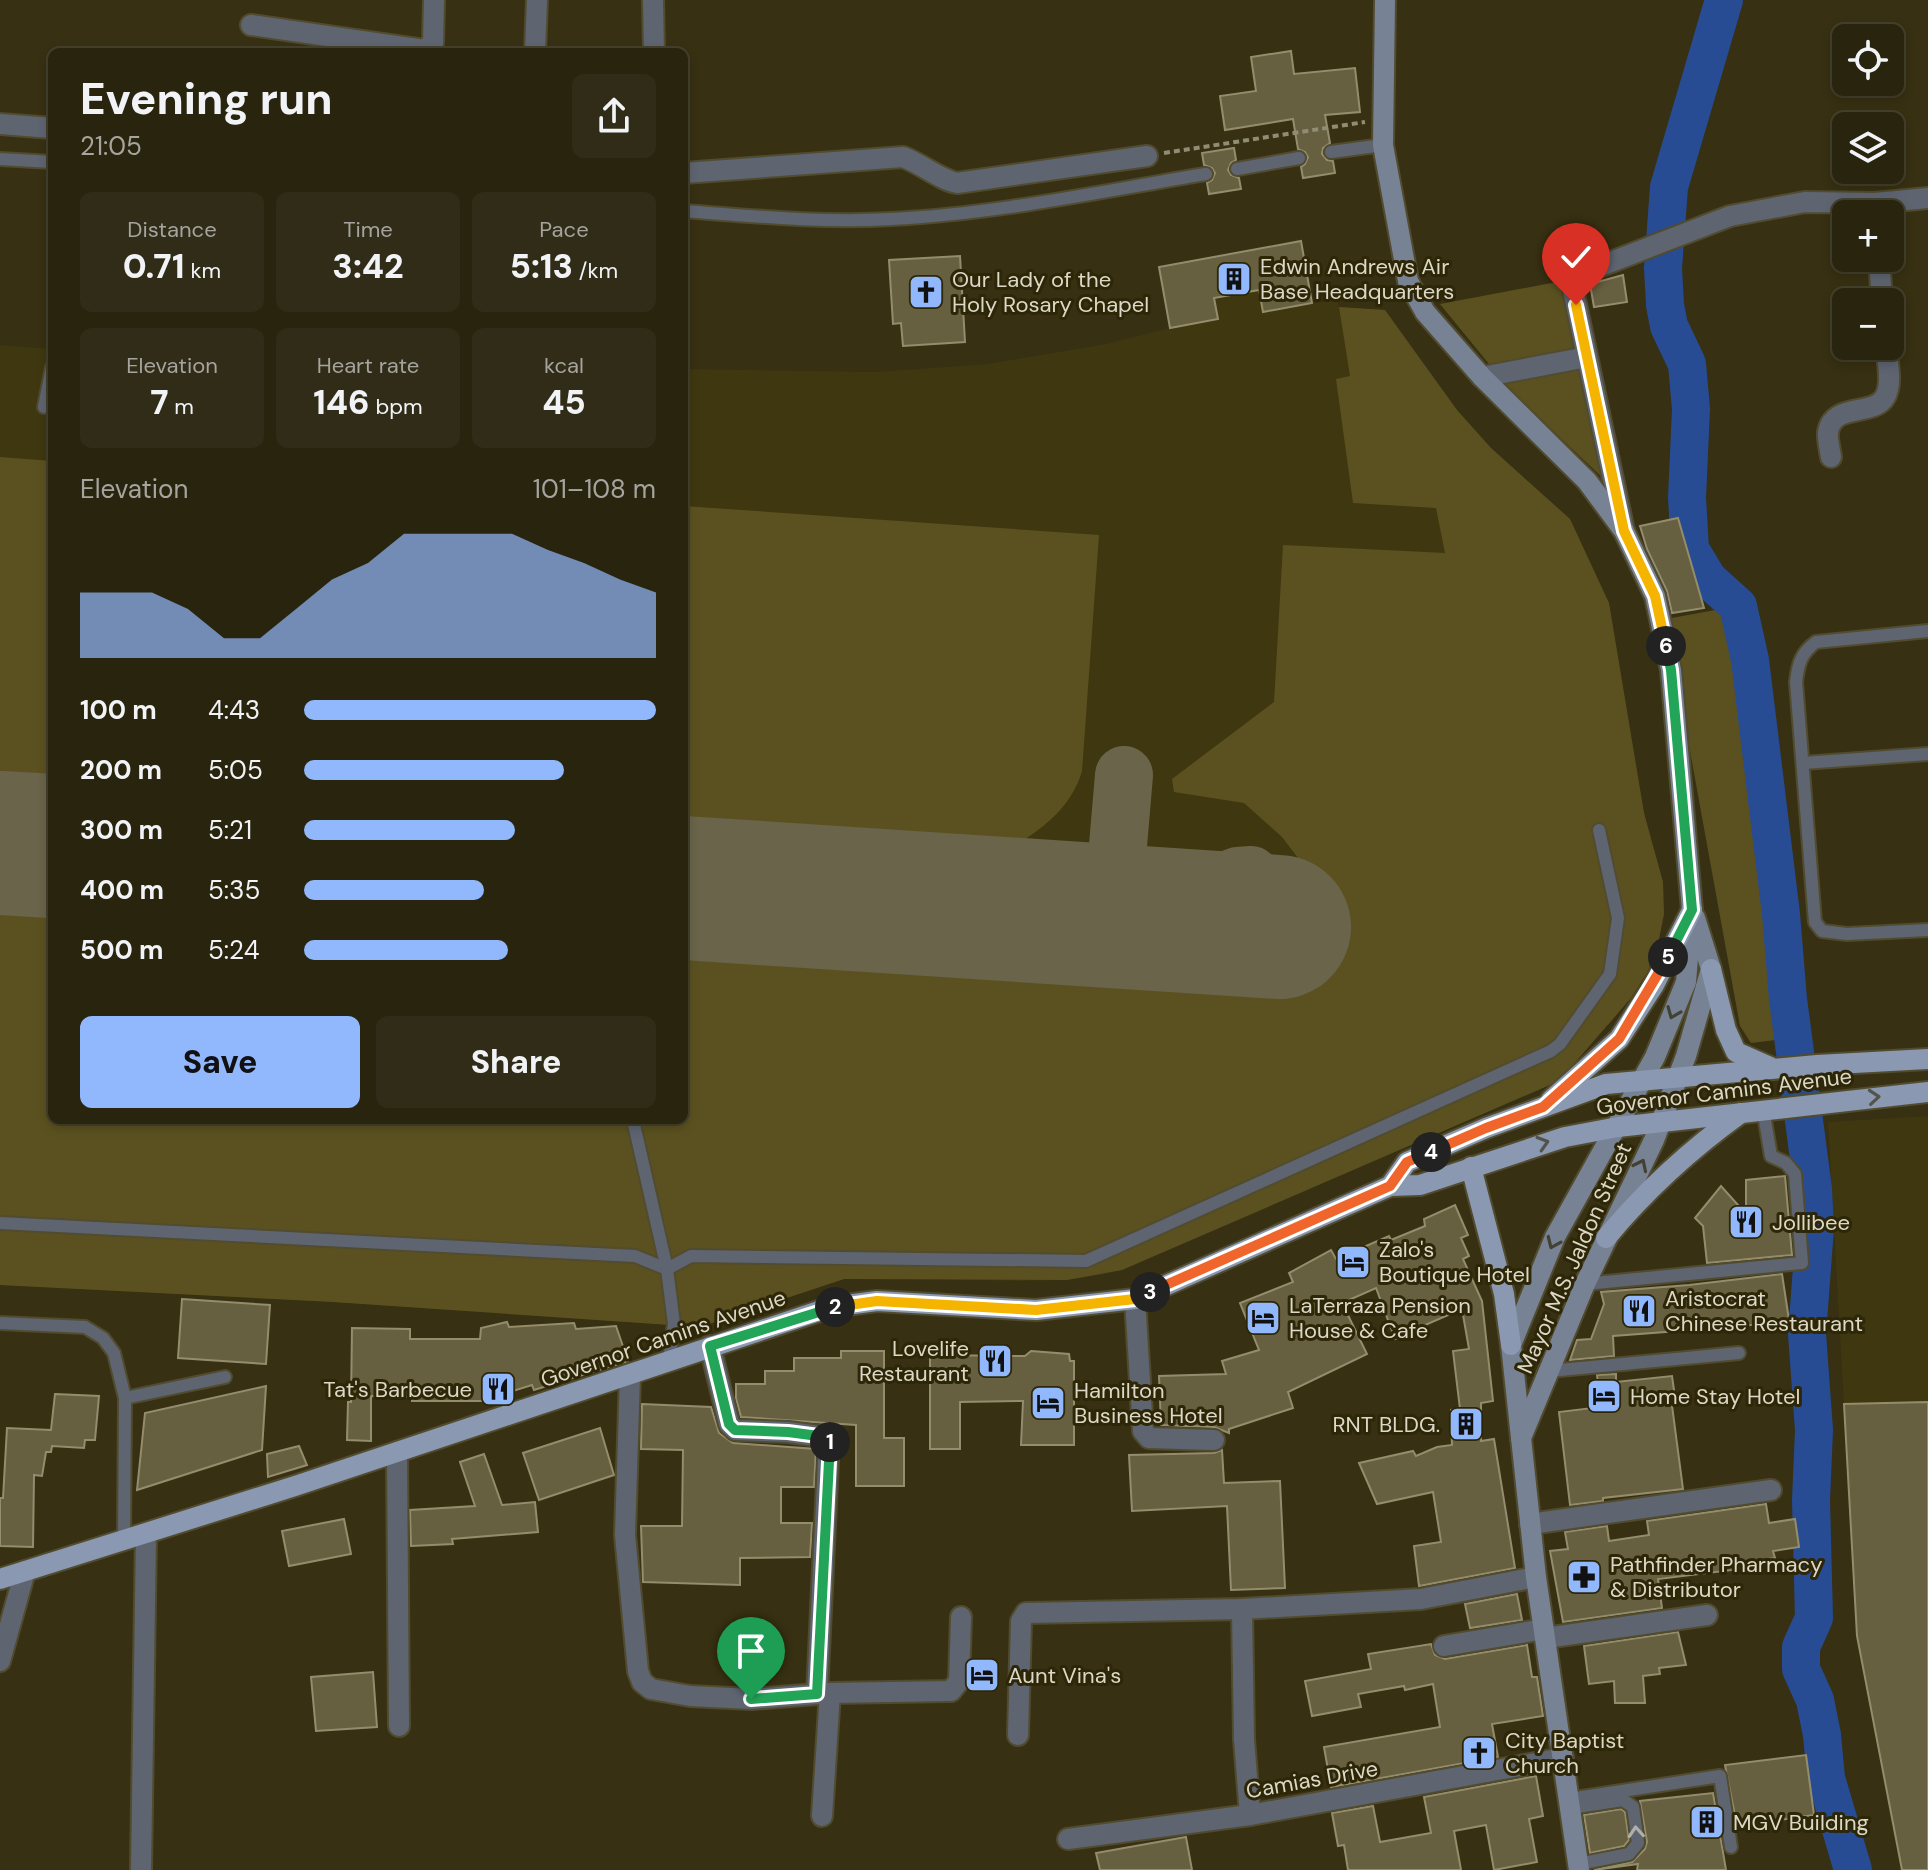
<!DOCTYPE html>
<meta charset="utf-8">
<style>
:root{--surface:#29240e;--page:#312c17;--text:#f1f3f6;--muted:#a5a49e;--line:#45412e;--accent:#91b8fd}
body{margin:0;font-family:"DM Sans",sans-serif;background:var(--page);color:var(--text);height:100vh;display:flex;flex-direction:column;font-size:30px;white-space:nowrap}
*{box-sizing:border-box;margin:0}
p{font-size:26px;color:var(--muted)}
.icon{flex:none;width:44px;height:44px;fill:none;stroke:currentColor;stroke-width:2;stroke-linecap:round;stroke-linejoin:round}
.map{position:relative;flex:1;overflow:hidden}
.side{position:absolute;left:48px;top:48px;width:640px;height:1076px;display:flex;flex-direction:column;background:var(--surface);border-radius:12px;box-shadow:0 4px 12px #0003,0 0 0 2px var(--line)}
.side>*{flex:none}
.controls{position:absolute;left:1832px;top:24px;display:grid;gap:16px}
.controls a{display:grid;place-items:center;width:72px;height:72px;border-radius:12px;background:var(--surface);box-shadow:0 4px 12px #0003,0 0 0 2px var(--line);font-size:40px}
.pin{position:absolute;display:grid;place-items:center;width:68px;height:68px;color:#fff;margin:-82px -34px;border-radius:50% 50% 50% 0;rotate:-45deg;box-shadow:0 0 8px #0007}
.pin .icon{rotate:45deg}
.km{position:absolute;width:40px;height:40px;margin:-20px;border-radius:50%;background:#222;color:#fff;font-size:22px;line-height:40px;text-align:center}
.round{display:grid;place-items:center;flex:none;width:84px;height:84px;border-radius:12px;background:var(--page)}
.headline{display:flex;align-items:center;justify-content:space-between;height:136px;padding:0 32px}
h1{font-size:44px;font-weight:800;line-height:60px}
.figures{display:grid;grid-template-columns:repeat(3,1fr);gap:12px;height:136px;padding:8px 32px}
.figures div{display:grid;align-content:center;border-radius:12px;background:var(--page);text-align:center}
.figures b{font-size:34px;font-weight:800}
.figures small{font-size:22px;font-weight:400}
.figures p{font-size:22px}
.chart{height:224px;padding:16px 32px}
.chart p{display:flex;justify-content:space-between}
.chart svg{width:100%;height:144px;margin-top:8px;fill:var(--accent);opacity:.7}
.action{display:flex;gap:16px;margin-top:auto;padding:16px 32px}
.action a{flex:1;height:92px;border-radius:12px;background:var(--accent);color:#111;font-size:32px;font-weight:800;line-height:92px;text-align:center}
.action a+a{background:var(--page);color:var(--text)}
ul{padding:0 32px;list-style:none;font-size:26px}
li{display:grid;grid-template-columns:128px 96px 1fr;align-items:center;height:60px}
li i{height:20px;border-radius:10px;background:var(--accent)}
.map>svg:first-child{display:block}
</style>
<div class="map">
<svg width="1928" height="1870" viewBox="0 0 1928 1870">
<rect width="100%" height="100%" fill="#373012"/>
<g fill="#3f370f">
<path d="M1301,241L1313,303L1337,300L1339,307L1385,310L1457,410L1491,448L1570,519L1609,603L1644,813L1663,882L1664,914L1658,944L1647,973L1631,998L1610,1024L1444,1129L1122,1270L1100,1275L1067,1280L1019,1281L865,1277L844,1279L700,1327L333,1302L0,1285V345L52,349V1120H684V369L875,372L988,364L1106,344L1170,328L1159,267Z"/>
<path d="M1928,1116V1870H1902L1857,1636L1828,1122Z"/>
</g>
<g fill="#5b5120">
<path d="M1562,281L1581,352L1493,369L1440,304Z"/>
<path d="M1339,307L1385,310L1457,410L1491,448L1570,519L1609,603L1644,813L1663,882L1664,914L1658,944L1647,973L1631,998L1559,1081L1122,1270L1067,1280L844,1279L700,1327L333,1302L0,1285V907L52,910V1120H684V950L1284,989L1298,858L1282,837L1244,803L1174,792L1172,779L1274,702L1283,545L1445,553L1436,508L1353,503L1336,379L1350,376Z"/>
<path d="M1583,366L1606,481L1499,380Z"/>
<path d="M0,457L52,461V775L0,772Z"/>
<path d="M684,506L1099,535L1082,771C1073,802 1051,822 1024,840L684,817Z"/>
<path d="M1732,607L1784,1039L1751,1043L1740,1026L1666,619Z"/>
</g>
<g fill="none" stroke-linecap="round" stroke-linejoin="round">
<path stroke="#274c93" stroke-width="38" d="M1724,0L1669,187L1663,268L1665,305L1669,326L1687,364L1691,409L1687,498L1690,549L1708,579L1738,606L1750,660L1781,914L1788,999L1813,1189L1815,1228L1807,1334L1814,1430L1811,1500L1814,1618L1801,1647V1669L1815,1700L1822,1735L1826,1778L1853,1870"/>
<g stroke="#6a644a" stroke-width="58">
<path d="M1112,916L1124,775"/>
<path d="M1128,917L1238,876L1251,875C1271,894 1259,939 1236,954C1229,958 1219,958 1211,960L1156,919"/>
</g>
<g stroke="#6a644a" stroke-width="144">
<path d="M0,843L52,846"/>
<path d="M684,888L1279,927"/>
</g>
</g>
<g fill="#665f40" stroke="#948d6c" stroke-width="2">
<path d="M1291,51L1294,74L1355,68L1360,112L1325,115L1330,143L1323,148L1322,154L1327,160L1333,161L1335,173L1303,178L1301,167L1305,164L1308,157L1305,152L1298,149L1293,119L1225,130L1220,96L1256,91L1251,57Z"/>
<path d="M1234,148L1236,160L1231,163L1228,170L1231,175L1239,178L1241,189L1209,194L1207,183L1212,180L1215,173L1212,168L1204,165L1202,153Z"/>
<path d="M1301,241L1312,303L1263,312L1259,290L1214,298L1218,319L1170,328L1159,267Z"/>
<path d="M960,256L965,342L903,346L901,323L893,324L889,260Z"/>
<path d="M1623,275L1627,302L1594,307L1590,284Z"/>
<path d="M1678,518L1704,608L1672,613L1667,591L1647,549L1640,526Z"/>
<path d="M1785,1176L1792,1255L1707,1263L1703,1226L1695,1218L1721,1186L1746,1214V1180Z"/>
<path d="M1455,1205L1468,1235L1461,1238L1469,1256L1463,1259L1482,1301L1493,1401L1481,1403V1441L1494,1439L1515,1568L1419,1586L1414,1546L1441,1542L1433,1492L1377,1504L1359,1463L1413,1451L1416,1456L1437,1447L1452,1445L1451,1410L1460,1409L1453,1351L1469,1349L1462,1309L1425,1325L1426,1328L1395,1339L1376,1288L1342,1303L1367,1354L1288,1392L1293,1408L1229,1429V1433L1214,1427L1161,1425L1159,1376L1226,1374L1222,1361L1259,1350L1240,1303L1293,1282L1289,1273L1331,1250L1336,1259L1389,1236L1391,1240L1425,1226L1424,1219Z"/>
<path d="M1782,1274L1789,1320L1728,1328L1727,1323L1679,1331L1613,1336L1614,1356L1570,1360L1577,1340L1591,1339L1604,1304L1601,1292L1689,1285Z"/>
<path d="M182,1299L270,1305L266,1364L178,1358Z"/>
<path d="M507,1322L509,1327L574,1323L576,1329L616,1326L628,1361L534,1390L532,1385L481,1401H412V1397L371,1396V1441L347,1440L348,1402H351L352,1328L410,1329V1339H480L481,1328Z"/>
<path d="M841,1351H884V1438H904V1486H856V1425L741,1417L736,1398V1384H765V1371H794V1358H841Z"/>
<path d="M1031,1351L1069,1354L1070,1361H1074V1445H1021L1023,1401L960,1402V1449H930V1355L1025,1356Z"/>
<path d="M1616,1374V1382L1672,1376L1675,1397L1671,1398L1683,1489L1603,1498V1501L1570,1505L1559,1412L1601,1407L1597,1375Z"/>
<path d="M266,1386L262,1450L137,1490L145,1413Z"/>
<path d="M55,1394L99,1396L95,1440H85L84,1448L52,1446L51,1452H46L42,1476L34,1475L33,1547L0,1546V1498H3L7,1428L51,1430Z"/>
<path d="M1928,1402V1870H1902L1857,1636L1844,1404Z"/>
<path d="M642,1404L711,1407L719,1433L733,1443L816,1449L814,1487H781V1523H812L810,1557L740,1558V1585L643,1582L641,1526H682L683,1450L641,1449Z"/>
<path d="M600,1428L614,1475L539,1500L523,1453Z"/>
<path d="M299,1446L307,1465L268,1477L267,1454Z"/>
<path d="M1222,1450L1224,1483L1280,1481L1285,1588L1231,1590L1227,1506L1132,1511L1129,1455L1214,1453Z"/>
<path d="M484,1454L502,1505L535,1502L538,1532L452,1539L453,1544L411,1546L410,1510L475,1506L460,1462Z"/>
<path d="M1766,1504L1769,1523L1795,1519L1799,1547L1773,1551L1775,1558L1748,1562L1749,1568L1658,1579L1662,1608L1563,1622L1550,1551L1568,1549L1565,1532L1607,1526L1609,1541L1649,1535L1647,1521Z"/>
<path d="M344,1519L351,1554L289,1566L282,1531Z"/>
<path d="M1517,1594L1522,1620L1470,1628L1465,1604Z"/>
<path d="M1678,1632L1686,1665L1659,1668L1660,1674L1643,1676L1645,1703H1615L1614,1681L1589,1684L1584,1646Z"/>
<path d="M1431,1644L1435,1655L1445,1659L1527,1645L1532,1677H1537L1543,1716L1492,1724L1498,1757L1331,1787L1324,1747L1440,1727L1433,1684L1405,1690L1404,1686L1358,1694L1361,1707L1312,1716L1305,1681L1371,1669L1368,1654Z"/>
<path d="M373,1672L377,1727L316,1731L311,1677Z"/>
<path d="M1806,1755L1814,1815L1737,1826L1725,1765Z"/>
<path d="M1536,1776L1543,1816L1529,1819L1537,1862L1494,1870L1486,1825L1454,1831L1461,1870H1348L1344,1845L1338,1846L1332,1813L1373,1806L1380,1842L1431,1833L1424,1797Z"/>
<path d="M1713,1793L1726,1870H1637L1638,1864L1594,1870L1632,1862L1645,1849L1647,1842L1640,1801Z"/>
<path d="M1621,1809L1625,1812L1629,1840L1624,1846L1590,1853L1584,1815Z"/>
<path d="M1186,1837L1192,1870H1100L1096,1853Z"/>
</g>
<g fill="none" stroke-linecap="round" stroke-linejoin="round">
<g stroke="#514b2f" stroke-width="16">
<g id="service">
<path d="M1331,152L1383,145"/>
<path d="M0,159L52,162"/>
<path d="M1237,169L1299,158"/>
<path d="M684,211C753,216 822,223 891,219C997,214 1102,191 1206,174"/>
<path d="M44,407L52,367"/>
<path d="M1928,631L1816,642C1801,653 1798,664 1796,682L1815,922L1822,931L1847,934L1928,930"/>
<path d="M1803,763L1928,754"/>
<path d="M633,1120L667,1269L691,1256L1086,1261L1551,1051L1560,1044L1610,974L1618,918L1599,830"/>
<path d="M0,1223L635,1256L667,1269L674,1324L669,1360"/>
<path d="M1585,1284L1802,1263L1795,1174L1786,1163L1771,1156L1763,1109"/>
<path d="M0,1323L85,1327L103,1338L114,1353L125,1398L124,1541"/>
<path d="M1549,1371L1739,1353"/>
<path d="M125,1398L225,1377"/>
<path d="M1569,1799L1720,1776L1731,1847"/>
<path d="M1570,1808L1623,1800L1633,1807L1638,1843L1629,1854L1578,1864"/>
</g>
</g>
<g stroke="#514b2f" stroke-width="24">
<g id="minor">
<path d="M653,0L654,52"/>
<path d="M251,25L424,50L433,43L434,0"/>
<path d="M535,52L537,0"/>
<path d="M0,124L52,128"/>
<path d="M684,173L903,157C922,164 940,180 957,183L1147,156"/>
<path d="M1879,258L1882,302"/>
<path d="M1482,377L1587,357"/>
<path d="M1831,457C1830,450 1827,439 1828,432C1833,402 1874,417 1885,397C1893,383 1887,361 1886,346"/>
<path d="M1624,531L1573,290L1575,280L1580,274L1730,216L1805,202L1875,203L1928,198"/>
<path d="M1135,1299L1143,1431L1149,1438L1214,1440"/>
<path d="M710,1346L729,1424L735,1430L788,1432L826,1437L829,1440L817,1694"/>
<path d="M630,1375L625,1535L638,1671L642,1682L651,1689L690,1696L751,1699L830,1693L951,1691L959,1681L961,1617"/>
<path d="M397,1452L399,1726"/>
<path d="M1530,1524L1771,1490"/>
<path d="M1242,1609L1244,1739L1250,1815"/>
<path d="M1545,1638L1707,1615"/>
<path d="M1444,1646L1544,1629"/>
<path d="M0,1661L25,1571"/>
<path d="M1018,1735L1021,1621L1026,1613L1242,1609L1421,1599L1536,1577"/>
<path d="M822,1816L830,1693"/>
<path d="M1068,1839L1250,1815L1563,1758"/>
<path d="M141,1870L146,1534"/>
</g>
</g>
<g stroke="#514b2f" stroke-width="24">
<g id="secondary">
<path d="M1385,0L1383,145L1408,281L1425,312L1482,377L1587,481L1624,531L1655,596L1671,670L1692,910L1686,982L1655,1057L1555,1237L1511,1345L1536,1577L1579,1870"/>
<path d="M1521,1438L1585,1284L1654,1140L1686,1056L1711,969L1695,918"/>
</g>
</g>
<g stroke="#514b2f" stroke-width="24">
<g id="primary">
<path d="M1711,969L1726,1030L1736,1052L1770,1067"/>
<path d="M1551,1100L1619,1039L1654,985L1692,910"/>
<path d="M1471,1167L1504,1294L1511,1345"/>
<path d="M1390,1186L1407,1162L1486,1128L1606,1084L1817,1065L1928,1059"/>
<path d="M1606,1238C1645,1191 1691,1149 1741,1113"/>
<path d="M0,1579L295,1486L831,1307L877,1301L1036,1310L1135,1299L1390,1186L1420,1185L1565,1137L1618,1127L1928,1092"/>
</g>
</g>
<path stroke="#918c75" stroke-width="4" stroke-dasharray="6 4" stroke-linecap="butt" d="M1164,153L1365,122"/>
<use href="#service" stroke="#5e6571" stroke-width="12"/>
<use href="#minor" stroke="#5e6571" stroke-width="20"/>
<use href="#secondary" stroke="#778295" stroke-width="20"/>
<use href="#primary" stroke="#8a98b1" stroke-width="20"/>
</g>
<defs><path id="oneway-chevron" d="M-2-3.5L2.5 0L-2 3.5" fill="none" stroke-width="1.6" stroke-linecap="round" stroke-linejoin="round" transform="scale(2)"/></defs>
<g stroke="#434232">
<use href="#oneway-chevron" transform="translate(1673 1013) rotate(112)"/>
<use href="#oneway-chevron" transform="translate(1641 1165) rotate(-64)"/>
<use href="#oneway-chevron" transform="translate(1553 1243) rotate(114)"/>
</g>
<g stroke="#52544b">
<use href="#oneway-chevron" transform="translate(1874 1097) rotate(-5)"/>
<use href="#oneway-chevron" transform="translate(1543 1143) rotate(-17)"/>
</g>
<use stroke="#b0b0a9" href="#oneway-chevron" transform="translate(1636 1832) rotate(-94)"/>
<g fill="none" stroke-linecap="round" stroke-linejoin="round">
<g stroke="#fff" stroke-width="16">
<path id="split-1" d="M751,1699L817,1694L830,1442"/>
</g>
<g stroke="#fff" stroke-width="16">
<path id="split-2" d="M830,1442L826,1437L788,1432L735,1430L729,1424L710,1346L835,1307"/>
</g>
<g stroke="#fff" stroke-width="16">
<path id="split-3" d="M835,1307L877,1301L1036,1310L1135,1299L1150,1292"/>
</g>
<g stroke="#fff" stroke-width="16">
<path id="split-4" d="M1150,1292L1390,1186L1407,1162L1431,1152"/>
</g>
<g stroke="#fff" stroke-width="16">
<path id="split-5" d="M1431,1152L1486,1128L1543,1107L1619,1039L1668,957"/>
</g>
<g stroke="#fff" stroke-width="16">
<path id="split-6" d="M1666,646L1671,670L1692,910L1668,957"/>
</g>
<g stroke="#fff" stroke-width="16">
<path id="split-7" d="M1576,305L1624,531L1655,596L1666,646"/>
</g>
<use href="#split-1" stroke="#22a559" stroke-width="10"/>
<use href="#split-2" stroke="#22a559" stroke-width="10"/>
<use href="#split-3" stroke="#f5b400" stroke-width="10"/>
<use href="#split-4" stroke="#f0652b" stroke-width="10"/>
<use href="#split-5" stroke="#f0652b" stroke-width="10"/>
<use href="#split-6" stroke="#22a559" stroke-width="10"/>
<use href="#split-7" stroke="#f5b400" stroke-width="10"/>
</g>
<defs>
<g id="building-square" transform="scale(1.8)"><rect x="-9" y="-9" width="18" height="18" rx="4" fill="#91b8fd" stroke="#2d2607"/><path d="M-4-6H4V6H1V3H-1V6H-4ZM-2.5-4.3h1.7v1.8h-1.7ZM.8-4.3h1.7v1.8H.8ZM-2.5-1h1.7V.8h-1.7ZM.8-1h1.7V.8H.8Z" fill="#111"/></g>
<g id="church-square" transform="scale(1.8)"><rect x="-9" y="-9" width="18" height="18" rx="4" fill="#91b8fd" stroke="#2d2607"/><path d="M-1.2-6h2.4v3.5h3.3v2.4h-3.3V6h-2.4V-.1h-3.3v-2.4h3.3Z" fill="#111"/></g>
<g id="restaurant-square" transform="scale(1.8)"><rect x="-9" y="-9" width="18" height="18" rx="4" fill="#91b8fd" stroke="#2d2607"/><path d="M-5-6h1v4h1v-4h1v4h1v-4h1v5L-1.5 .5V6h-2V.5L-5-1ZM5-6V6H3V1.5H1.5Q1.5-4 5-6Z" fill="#111"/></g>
<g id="hotel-square" transform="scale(1.8)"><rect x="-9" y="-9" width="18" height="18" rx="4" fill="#91b8fd" stroke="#2d2607"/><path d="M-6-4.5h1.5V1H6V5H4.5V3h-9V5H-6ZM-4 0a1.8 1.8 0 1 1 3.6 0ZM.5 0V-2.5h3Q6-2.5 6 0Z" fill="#111"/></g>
<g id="pharmacy-square" transform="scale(1.8)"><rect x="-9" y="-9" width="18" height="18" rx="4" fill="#91b8fd" stroke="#2d2607"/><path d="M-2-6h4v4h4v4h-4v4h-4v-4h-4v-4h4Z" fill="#111"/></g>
</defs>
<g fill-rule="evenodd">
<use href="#building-square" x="1234" y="279"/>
<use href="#church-square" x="926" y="292"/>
<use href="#restaurant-square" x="1746" y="1222"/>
<use href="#hotel-square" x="1353" y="1262"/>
<use href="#restaurant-square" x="1639" y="1311"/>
<use href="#hotel-square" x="1263" y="1318"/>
<use href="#restaurant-square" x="995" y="1361"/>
<use href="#restaurant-square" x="498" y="1389"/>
<use href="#hotel-square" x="1604" y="1396"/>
<use href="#hotel-square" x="1048" y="1403"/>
<use href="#building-square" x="1466" y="1424"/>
<use href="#pharmacy-square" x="1584" y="1577"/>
<use href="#hotel-square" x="982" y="1675"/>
<use href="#church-square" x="1479" y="1753"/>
<use href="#building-square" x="1707" y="1822"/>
</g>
<g text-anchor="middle" stroke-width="6" stroke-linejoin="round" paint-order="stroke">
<g font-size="22" fill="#dcd8c7" stroke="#2d2607" text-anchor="start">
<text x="1260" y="274">Edwin Andrews Air<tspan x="1260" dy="25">Base Headquarters</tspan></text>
<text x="952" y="287">Our Lady of the<tspan x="952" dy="25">Holy Rosary Chapel</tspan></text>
<text x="1772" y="1230">Jollibee</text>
<text x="1379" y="1257">Zalo's<tspan x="1379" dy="25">Boutique Hotel</tspan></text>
<text x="1665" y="1306">Aristocrat<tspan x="1665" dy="25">Chinese Restaurant</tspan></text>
<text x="1289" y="1313">LaTerraza Pension<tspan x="1289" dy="25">House &amp; Cafe</tspan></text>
<text x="969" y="1356" text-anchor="end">Lovelife<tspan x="969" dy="25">Restaurant</tspan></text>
<text x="472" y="1397" text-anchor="end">Tat's Barbecue</text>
<text x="1074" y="1398">Hamilton<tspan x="1074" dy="25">Business Hotel</tspan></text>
<text x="1630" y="1404">Home Stay Hotel</text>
<text x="1440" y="1432" text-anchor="end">RNT BLDG.</text>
<text x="1610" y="1572">Pathfinder Pharmacy<tspan x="1610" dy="25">&amp; Distributor</tspan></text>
<text x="1008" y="1683">Aunt Vina's</text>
<text x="1505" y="1748">City Baptist<tspan x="1505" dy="25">Church</tspan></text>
<text x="1733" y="1830">MGV Building</text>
</g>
<g font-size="22" fill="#dcd8c7" stroke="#2d2607">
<text transform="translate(1724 1091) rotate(-7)" y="8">Governor Camins Avenue</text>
<text transform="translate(1574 1258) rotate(-66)" y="8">Mayor M.S. Jaldon Street</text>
<text transform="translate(663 1338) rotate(-19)" y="8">Governor Camins Avenue</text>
<text transform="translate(1312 1779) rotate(-10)" y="8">Camias Drive</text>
</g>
</g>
</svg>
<div class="controls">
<a><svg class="icon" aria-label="locate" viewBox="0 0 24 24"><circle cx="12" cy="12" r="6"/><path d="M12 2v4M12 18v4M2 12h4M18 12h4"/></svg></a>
<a><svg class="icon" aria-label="layers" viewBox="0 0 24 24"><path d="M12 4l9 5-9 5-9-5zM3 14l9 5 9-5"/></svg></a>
<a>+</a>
<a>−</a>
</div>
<div class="pin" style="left:751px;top:1699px;background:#1e9e55"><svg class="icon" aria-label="arrive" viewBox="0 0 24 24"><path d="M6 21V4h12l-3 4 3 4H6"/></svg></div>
<div class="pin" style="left:1576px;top:305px;background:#d93025"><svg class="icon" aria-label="check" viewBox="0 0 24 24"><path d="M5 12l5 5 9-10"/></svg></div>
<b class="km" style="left:830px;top:1442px">1</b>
<b class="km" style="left:835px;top:1307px">2</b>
<b class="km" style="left:1150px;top:1292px">3</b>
<b class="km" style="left:1431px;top:1152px">4</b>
<b class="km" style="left:1668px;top:957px">5</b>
<b class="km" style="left:1666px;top:646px">6</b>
<section class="side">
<div class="headline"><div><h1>Evening run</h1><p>21:05</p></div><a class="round"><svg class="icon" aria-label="share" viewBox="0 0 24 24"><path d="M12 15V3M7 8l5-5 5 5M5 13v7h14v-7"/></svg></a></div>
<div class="figures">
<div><p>Distance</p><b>0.71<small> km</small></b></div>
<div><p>Time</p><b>3:42</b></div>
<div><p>Pace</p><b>5:13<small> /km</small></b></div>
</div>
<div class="figures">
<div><p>Elevation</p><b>7<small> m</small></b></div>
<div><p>Heart rate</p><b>146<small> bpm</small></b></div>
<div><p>kcal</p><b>45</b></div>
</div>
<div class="chart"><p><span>Elevation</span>101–108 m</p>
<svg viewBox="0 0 160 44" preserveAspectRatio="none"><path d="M0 44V24L10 24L20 24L30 29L40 38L50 38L60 29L70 20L80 15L90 6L100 6L110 6L120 6L130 11L140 15L150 20L160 24V44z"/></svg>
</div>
<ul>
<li><b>100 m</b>4:43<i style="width:100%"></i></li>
<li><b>200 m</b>5:05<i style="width:74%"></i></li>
<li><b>300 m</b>5:21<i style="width:60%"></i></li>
<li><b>400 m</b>5:35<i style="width:51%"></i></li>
<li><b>500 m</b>5:24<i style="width:58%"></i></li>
</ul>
<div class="action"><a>Save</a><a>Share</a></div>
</section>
</div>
